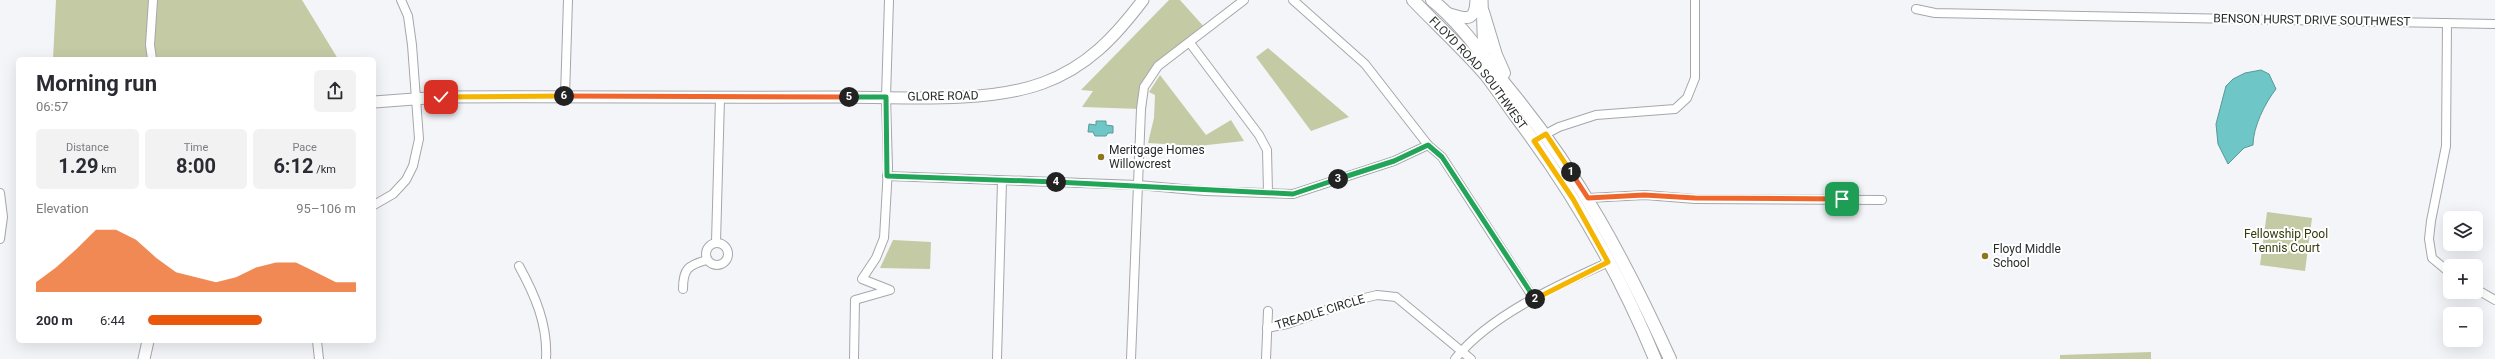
<!DOCTYPE html>
<meta charset="utf-8">
<style>
:root{--surface:#fff;--page:#f2f2f3;--text:#2b2b33;--muted:#7c7c81;--accent:#ea580c}
body{margin:0;font-family:Roboto,sans-serif;background:var(--page);color:var(--text);height:100vh;display:flex;flex-direction:column;font-size:15px;white-space:nowrap}
*{box-sizing:border-box;margin:0}
p{font-size:13px;color:var(--muted)}
.icon{flex:none;width:22px;height:22px;fill:none;stroke:currentColor;stroke-width:2;stroke-linecap:round;stroke-linejoin:round}
.map{position:relative;flex:1;overflow:hidden}
.details{position:absolute;left:16px;top:57px;width:360px;height:286px;display:flex;flex-direction:column;background:var(--surface);border-radius:6px;box-shadow:0 4px 16px #0002}
.details>*{flex:none}
.fabs{position:absolute;left:2443px;top:211px;display:grid;gap:8px}
.fabs a{display:grid;place-items:center;width:40px;height:40px;border-radius:6px;background:var(--surface);box-shadow:0 4px 16px #0002;font-size:20px}
.pin{position:absolute;display:grid;place-items:center;width:34px;height:34px;color:#fff;margin:-17px;border-radius:8px;box-shadow:0 2px 6px #0006}
.km{position:absolute;width:20px;height:20px;margin:-10px;border-radius:50%;background:#222;color:#fff;font-size:11px;line-height:20px;text-align:center}
.round{display:grid;place-items:center;flex:none;width:42px;height:42px;border-radius:6px;background:var(--page)}
.head{display:flex;align-items:center;justify-content:space-between;height:68px;padding:0 20px}
h1{font-size:22px;font-weight:700;line-height:30px}
.figures{display:grid;grid-template-columns:repeat(3,1fr);gap:6px;height:68px;padding:4px 20px}
.figures div{display:grid;align-content:center;border-radius:6px;background:var(--page);text-align:center}
.figures b{font-size:20px;font-weight:700}
.figures small{font-size:11px;font-weight:400}
.figures p{font-size:11px}
.chart{height:112px;padding:8px 20px}
.chart p{display:flex;justify-content:space-between}
.chart svg{width:100%;height:72px;margin-top:4px;fill:var(--accent);opacity:.7}
ul{padding:0 20px;list-style:none;font-size:13px}
li{display:grid;grid-template-columns:64px 48px 1fr;align-items:center;height:30px}
li i{height:10px;border-radius:5px;background:var(--accent)}
.map>svg:first-child{display:block}
</style>
<div class="map">
<svg width="2495" height="359" viewBox="0 0 2495 359">
<rect width="100%" height="100%" fill="#f3f5f9"/>
<g fill="#c4caa4">
<path d="M56,0H302L338,59H53Z"/>
<path d="M1169,0H1180L1205,28L1165,61L1141,93V109L1082,107L1093,91L1081,90Z"/>
<path d="M1268,48L1349,117L1311,131L1256,57Z"/>
<path d="M1160,75L1206,135L1231,120L1244,141L1198,146L1148,143L1154,118L1155,95L1149,92Z"/>
<path d="M2267,212L2312,218L2305,271L2260,265Z"/>
<path d="M893,240L931,242L930,269L880,268Z"/>
<path d="M2151,352V359H2060V355Z"/>
</g>
<g fill="#6ec6c7" stroke="#5a9898">
<path d="M2261,70L2269,74L2276,89C2265,103 2253,127 2253,145L2244,148L2228,164L2218,144L2216,124L2226,86L2233,79L2245,73Z"/>
<path d="M1096,121H1106V125L1113,126V133H1108L1106,136H1095L1093,132H1088L1089,124L1096,125Z"/>
</g>
<g fill="none" stroke-linecap="round" stroke-linejoin="round">
<g stroke="#a5a7ab" stroke-width="10">
<g id="minor">
<path d="M1293,0L1365,64L1428,145L1442,157L1534,299"/>
<path d="M1916,9L1935,13L2495,24"/>
<path d="M2447,23L2446,146L2431,221L2429,239L2432,258L2450,273"/>
<path d="M1190,43L1259,135L1267,150L1268,193"/>
<path d="M152,59L150,45L153,0"/>
<path d="M565,96L568,0"/>
<path d="M1540,137L1559,127L1596,115L1675,109L1687,98L1695,78V0"/>
<path d="M887,176L1138,185L1205,191L1293,194L1394,161L1428,145"/>
<path d="M0,193L3,217L0,239"/>
<path d="M1588,198L1645,195L1695,199L1882,200"/>
<path d="M374,205L393,194L406,180L413,166L419,139L412,45L408,16L401,0"/>
<path d="M716,242L720,98"/>
<circle cx="717" cy="254" r="11"/>
<path d="M519,266C535,295 548,325 546,359"/>
<path d="M683,289C683,269 688,265 707,260"/>
<path d="M2476,289L2495,300"/>
<path d="M1267,328L1287,324L1352,301L1377,295L1396,297L1471,359"/>
<path d="M317,341L319,359"/>
<path d="M854,359L855,300L890,290L862,279L876,258L884,238L888,168L886,97L889,0"/>
<path d="M997,359L1002,181"/>
<path d="M1131,359L1141,109L1144,87L1158,66L1244,0"/>
<path d="M1266,359L1268,311"/>
<path d="M1455,359C1490,315 1558,285 1609,262"/>
</g>
</g>
<g stroke="#a5a7ab" stroke-width="13">
<g id="tertiary">
<path d="M1482,0L1484,60"/>
<path d="M1450,14C1467,19 1475,22 1476,0"/>
<path d="M374,102L441,97C573,96 705,98 837,97C898,97 986,104 1043,83C1087,67 1115,37 1143,0"/>
<path d="M144,359L148,341"/>
</g>
</g>
<g stroke="#a5a7ab" stroke-width="14">
<g id="secondary">
<path id="s1" d="M1413,0C1437,25 1462,48 1485,74C1496,88 1506,103 1517,118C1573,192 1620,274 1655,359"/>
<path d="M1432,0C1463,25 1484,58 1509,89C1577,171 1626,262 1670,359"/>
<path d="M1483,12L1496,55L1504,73"/>
</g>
</g>
<use href="#minor" stroke="#fff" stroke-width="8"/>
<use href="#tertiary" stroke="#fff" stroke-width="11"/>
<use href="#secondary" stroke="#fff" stroke-width="12"/>
</g>
<g fill="none" stroke-linecap="round" stroke-linejoin="round">
<g stroke="#fff" stroke-width="8">
<path id="split-1" d="M1571,172L1588,198L1644,195L1695,198L1842,199"/>
</g>
<g stroke="#fff" stroke-width="8">
<path id="split-2" d="M1535,299L1608,262L1573,199L1534,141L1546,134L1571,172"/>
</g>
<g stroke="#fff" stroke-width="8">
<path id="split-3" d="M1338,179L1394,161L1428,145L1442,157L1535,299"/>
</g>
<g stroke="#fff" stroke-width="8">
<path id="split-4" d="M1056,182L1293,194L1338,179"/>
</g>
<g stroke="#fff" stroke-width="8">
<path id="split-5" d="M849,97H886L887,176L1056,182"/>
</g>
<g stroke="#fff" stroke-width="8">
<path id="split-6" d="M564,96L849,97"/>
</g>
<g stroke="#fff" stroke-width="8">
<path id="split-7" d="M441,97L564,96"/>
</g>
<use href="#split-1" stroke="#f0652b" stroke-width="5"/>
<use href="#split-2" stroke="#f5b400" stroke-width="5"/>
<use href="#split-3" stroke="#22a559" stroke-width="5"/>
<use href="#split-4" stroke="#22a559" stroke-width="5"/>
<use href="#split-5" stroke="#22a559" stroke-width="5"/>
<use href="#split-6" stroke="#f0652b" stroke-width="5"/>
<use href="#split-7" stroke="#f5b400" stroke-width="5"/>
</g>
<g fill="#8e761b" stroke="#fff" stroke-width="1.5">
<circle cx="1101" cy="157" r="4"/>
<circle cx="1985" cy="256" r="4"/>
</g>
<g text-anchor="middle" stroke-width="4" stroke-linejoin="round" paint-order="stroke">
<g font-size="12" fill="#2a2b2c" stroke="#fff">
<text transform="translate(2312 20) rotate(1)" y="4">BENSON HURST DRIVE SOUTHWEST</text>
<text dy="4" stroke="none"><textPath href="#s1" startOffset="98">FLOYD ROAD SOUTHWEST</textPath></text>
<text transform="translate(943 96) rotate(-1)" y="4">GLORE ROAD</text>
<text transform="translate(1320 312) rotate(-17)" y="4">TREADLE CIRCLE</text>
</g>
<g font-size="12" fill="#2a2b2c" stroke="#fff" text-anchor="start">
<text x="1109" y="154">Meritgage Homes<tspan x="1109" dy="14">Willowcrest</tspan></text>
<text x="1993" y="253">Floyd Middle<tspan x="1993" dy="14">School</tspan></text>
</g>
<g font-size="12" fill="#353a07" stroke="#fff">
<text x="2286" y="238">Fellowship Pool<tspan x="2286" dy="14">Tennis Court</tspan></text>
</g>
</g>
</svg>
<div class="fabs">
<a><svg class="icon" aria-label="layers" viewBox="0 0 24 24"><path d="M12 4l9 5-9 5-9-5zM3 14l9 5 9-5"/></svg></a>
<a>+</a>
<a>−</a>
</div>
<div class="pin" style="left:1842px;top:199px;background:#1e9e55"><svg class="icon" aria-label="arrive" viewBox="0 0 24 24"><path d="M6 21V4h12l-3 4 3 4H6"/></svg></div>
<div class="pin" style="left:441px;top:97px;background:#d93025"><svg class="icon" aria-label="check" viewBox="0 0 24 24"><path d="M5 12l5 5 9-10"/></svg></div>
<b class="km" style="left:1571px;top:172px">1</b>
<b class="km" style="left:1535px;top:299px">2</b>
<b class="km" style="left:1338px;top:179px">3</b>
<b class="km" style="left:1056px;top:182px">4</b>
<b class="km" style="left:849px;top:97px">5</b>
<b class="km" style="left:564px;top:96px">6</b>
<section class="details">
<div class="head"><div><h1>Morning run</h1><p>06:57</p></div><a class="round"><svg class="icon" aria-label="share" viewBox="0 0 24 24"><path d="M12 15V3M7 8l5-5 5 5M5 13v7h14v-7"/></svg></a></div>
<div class="figures">
<div><p>Distance</p><b>1.29<small> km</small></b></div>
<div><p>Time</p><b>8:00</b></div>
<div><p>Pace</p><b>6:12<small> /km</small></b></div>
</div>
<div class="chart"><p><span>Elevation</span>95–106 m</p>
<svg viewBox="0 0 160 44" preserveAspectRatio="none"><path d="M0 44V38L10 29L20 18L30 6L40 6L50 12L60 23L70 32L80 35L90 38L100 35L110 29L120 26L130 26L140 32L150 38L160 38V44z"/></svg>
</div>
<ul>
<li><b>200 m</b>6:44<i style="width:55%"></i></li>
</ul>
</section>
</div>
